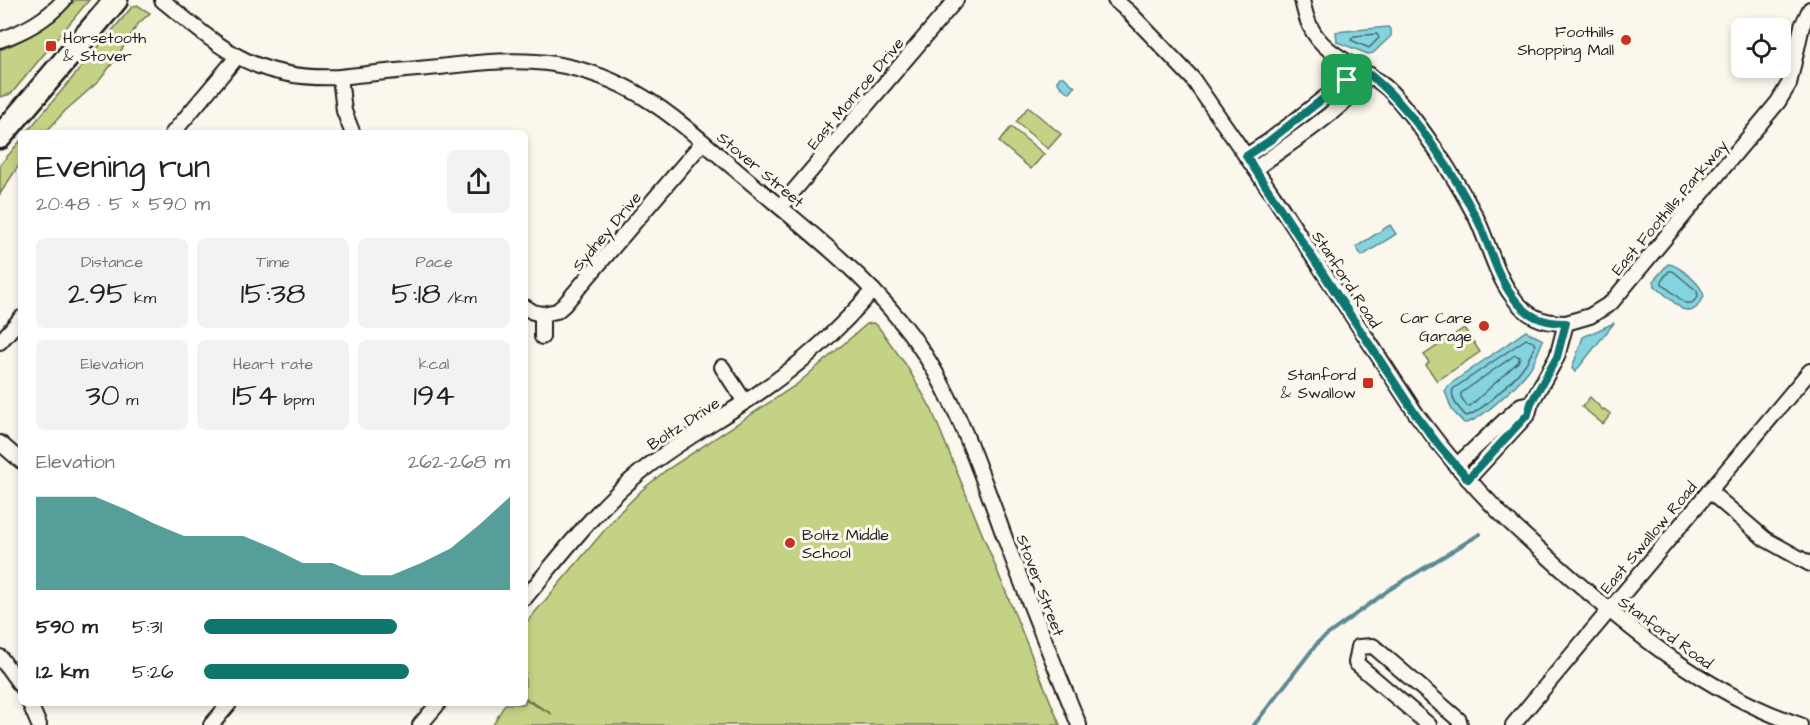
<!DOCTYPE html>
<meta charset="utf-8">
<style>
:root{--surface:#fff;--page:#f2f2f2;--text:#222;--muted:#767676;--accent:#0f766e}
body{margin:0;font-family:"Architects Daughter",sans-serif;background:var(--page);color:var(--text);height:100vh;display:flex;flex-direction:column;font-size:22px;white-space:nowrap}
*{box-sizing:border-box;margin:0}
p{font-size:20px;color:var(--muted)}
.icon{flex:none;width:33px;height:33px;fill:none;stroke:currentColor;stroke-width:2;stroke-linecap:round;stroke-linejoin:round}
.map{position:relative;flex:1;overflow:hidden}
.details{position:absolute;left:18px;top:130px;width:510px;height:576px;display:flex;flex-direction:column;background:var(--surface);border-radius:9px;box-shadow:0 3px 9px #0003}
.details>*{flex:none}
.fabs{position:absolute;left:1731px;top:18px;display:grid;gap:12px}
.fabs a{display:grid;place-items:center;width:60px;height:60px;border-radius:9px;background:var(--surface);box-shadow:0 3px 9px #0003;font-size:30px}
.pin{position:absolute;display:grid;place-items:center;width:51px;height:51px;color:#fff;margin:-26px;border-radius:12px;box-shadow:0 3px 9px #0006}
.round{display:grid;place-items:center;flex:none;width:63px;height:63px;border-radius:9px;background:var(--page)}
.headline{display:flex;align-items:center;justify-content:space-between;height:102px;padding:0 18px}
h1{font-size:33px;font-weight:600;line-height:45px}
.stats{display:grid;grid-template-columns:repeat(3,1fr);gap:9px;height:102px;padding:6px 18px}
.stats div{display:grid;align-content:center;border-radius:9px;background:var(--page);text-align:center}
.stats b{font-size:30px;font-weight:600}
.stats small{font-size:16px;font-weight:400}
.stats p{font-size:16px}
.chart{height:168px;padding:12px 18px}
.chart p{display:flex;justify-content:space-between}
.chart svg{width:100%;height:108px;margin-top:6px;fill:var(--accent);opacity:.7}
ul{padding:0 18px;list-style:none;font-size:20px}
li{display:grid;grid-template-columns:96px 72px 1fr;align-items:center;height:45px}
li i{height:15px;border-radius:8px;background:var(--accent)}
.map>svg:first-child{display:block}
</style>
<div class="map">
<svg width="1810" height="725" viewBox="0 0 1810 725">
<rect width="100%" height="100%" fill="#fbf7ec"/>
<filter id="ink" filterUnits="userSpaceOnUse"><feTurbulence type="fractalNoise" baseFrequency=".0167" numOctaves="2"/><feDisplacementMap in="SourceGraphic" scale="12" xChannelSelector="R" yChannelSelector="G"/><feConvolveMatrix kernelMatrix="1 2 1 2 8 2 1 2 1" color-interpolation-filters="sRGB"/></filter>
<g filter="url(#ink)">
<g fill="#c4d286" stroke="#707751" stroke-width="1.5">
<path d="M75,0H89L11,94L0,97V50C30,38 54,24 75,0Z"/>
<path d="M137,5L150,13L138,24L115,60L99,81L65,111L45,133H26L132,7Z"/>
<path d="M1028,107L1061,134L1048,149L1016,122Z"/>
<path d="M1011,127L1044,154L1031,169L999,142Z"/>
<path d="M21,140V162L0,194V165Z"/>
<path d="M873,323L877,325L906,365L931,408L1060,725H493L505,704H525V700L552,714L525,698V624L620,512L642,490L665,471L796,385L867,324Z"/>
<path d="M1464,328L1480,352L1437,381L1426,365L1429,362L1424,355Z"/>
<path d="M1590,397L1603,410L1604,409L1611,414L1603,424L1582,407Z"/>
</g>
<g fill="#84d4e0" stroke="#5a8a92" stroke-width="1.5">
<path d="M1388,27L1391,30V36L1373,53L1368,54L1337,42L1336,32Z"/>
<path d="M1060,77H1064L1075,87L1070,93L1061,87L1057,81Z"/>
<path d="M1390,225L1396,234L1362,256L1356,247Z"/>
<path d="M1668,264C1679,265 1703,285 1704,297L1696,308L1691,311L1682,309L1655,286L1654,280Z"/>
<path d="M1614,323L1575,372L1572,368L1583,337Z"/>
<path d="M1526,331L1543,340C1539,350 1535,362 1529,370C1519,383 1479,423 1464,423L1452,410L1445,391L1449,385Z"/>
</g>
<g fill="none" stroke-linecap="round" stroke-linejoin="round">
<g stroke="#46666a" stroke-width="1.5">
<path d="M1377,34L1379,38L1369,48L1351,40L1354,36Z"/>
<path d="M1669,271H1673L1697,291L1698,297L1692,303H1685L1662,284V280Z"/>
<path d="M1526,339L1533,342L1535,345C1532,352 1529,360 1524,366C1515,379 1479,414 1466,416C1459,408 1450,400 1453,389Z"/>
<path d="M1515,355L1520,357L1518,362L1470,406H1467L1461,397V393Z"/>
</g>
<path stroke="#5a8a92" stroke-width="4" d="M1254,725L1319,641L1390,589L1480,534"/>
<g stroke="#1c1c1c" stroke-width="18">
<g id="minor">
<path d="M162,0C223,50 256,81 340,77C373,73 406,70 439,67C476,63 516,58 554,64C634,77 677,120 736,170C793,219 855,265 902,323C952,384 979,468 1006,541C1029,603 1054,664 1079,725"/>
<path d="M1115,0L1130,13L1192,78L1273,195L1417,415C1442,449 1469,482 1500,513C1518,531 1538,547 1557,565C1630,630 1706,693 1800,725"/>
<path d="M1302,0C1304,9 1306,18 1310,26C1325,59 1367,67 1391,92C1422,125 1454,176 1476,217C1488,242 1495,273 1512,296C1527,317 1542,323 1566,323"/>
<path d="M0,40C25,31 46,20 64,0"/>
<path d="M340,77L344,111L353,134"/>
<path d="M172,134L237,57"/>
<path d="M1246,156L1269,141L1342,84L1348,80L1370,75"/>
<path d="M1255,169C1294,140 1339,113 1370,75"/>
<path d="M780,207L956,0"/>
<path d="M525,307L533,312L542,314"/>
<path d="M542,337V314L557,311L564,305L703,142"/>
<path d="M0,342L21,318"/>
<path d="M722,367L745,402"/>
<path d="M0,443L21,461"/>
<path d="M1456,466L1521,405L1531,403"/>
<path d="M1468,479L1528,414L1531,403L1557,357L1566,323L1590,316L1611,303L1778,102L1789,84L1802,26L1810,9"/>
<path d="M1709,491L1765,539L1810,564"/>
<path d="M525,598C562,554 597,507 643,470C679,441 719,420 757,394C800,365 839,330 873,290"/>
<path d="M0,657L21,686"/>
<path d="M30,704L39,725"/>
<path d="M211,725L229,704"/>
<path d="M420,725L438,704"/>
<path d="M1429,725L1356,663L1359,647L1373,646L1459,720L1460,725"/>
<path d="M1513,725L1810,371"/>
</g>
</g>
<g stroke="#1c1c1c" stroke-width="27">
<path id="primary" d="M0,137L116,0"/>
</g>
<use href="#minor" stroke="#fbf7ec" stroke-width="14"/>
<use href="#primary" stroke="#fbf7ec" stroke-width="22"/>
</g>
</g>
<g fill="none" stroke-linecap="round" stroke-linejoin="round" filter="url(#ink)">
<g stroke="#fff" stroke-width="12">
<path id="route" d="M1370,75C1412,108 1451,169 1476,217C1489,242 1495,273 1512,296C1527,316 1541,323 1566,323L1557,357L1531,403L1528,414L1468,479L1440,447L1416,415L1246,156L1269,141L1343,83Z"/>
</g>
<use href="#route" stroke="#0f766e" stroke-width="8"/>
</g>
<g fill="#c8321e" stroke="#fbf7ec" stroke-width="2">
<circle cx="1626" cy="40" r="6"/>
<rect x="45" y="40" width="12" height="12" rx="3"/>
<circle cx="1484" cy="326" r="6"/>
<rect x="1362" y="377" width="12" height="12" rx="3"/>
<circle cx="790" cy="543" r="6"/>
</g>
<g text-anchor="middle" stroke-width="6" stroke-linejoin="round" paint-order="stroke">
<g font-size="16" fill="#1c1c1c" stroke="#fbf7ec" text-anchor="end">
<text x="1614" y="37">Foothills<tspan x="1614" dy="18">Shopping Mall</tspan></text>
<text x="63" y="43" text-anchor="start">Horsetooth<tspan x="63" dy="18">&amp; Stover</tspan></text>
<text x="1472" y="323">Car Care<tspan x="1472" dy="18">Garage</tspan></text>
<text x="1356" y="380">Stanford<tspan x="1356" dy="18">&amp; Swallow</tspan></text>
<text x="802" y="540" text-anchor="start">Boltz Middle<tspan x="802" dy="18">School</tspan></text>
</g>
<g font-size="16" fill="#1c1c1c" stroke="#fbf7ec">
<text transform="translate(855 93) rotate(-50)" y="6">East Monroe Drive</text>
<text transform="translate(761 169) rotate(40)" y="6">Stover Street</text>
<text transform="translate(1669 207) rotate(-50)" y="6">East Foothills Parkway</text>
<text transform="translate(606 231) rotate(-50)" y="6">Sydney Drive</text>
<text transform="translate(1347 279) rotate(57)" y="6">Stanford Road</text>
<text transform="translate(683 423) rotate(-33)" y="6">Boltz Drive</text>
<text transform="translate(1648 537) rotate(-50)" y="6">East Swallow Road</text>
<text transform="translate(1041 585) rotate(69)" y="6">Stover Street</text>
<text transform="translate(1666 632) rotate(36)" y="6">Stanford Road</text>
</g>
</g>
</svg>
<div class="fabs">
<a><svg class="icon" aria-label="locate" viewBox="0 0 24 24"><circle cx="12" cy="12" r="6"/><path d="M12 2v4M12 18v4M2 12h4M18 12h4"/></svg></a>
</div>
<div class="pin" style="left:1347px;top:80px;background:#1e9e55"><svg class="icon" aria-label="arrive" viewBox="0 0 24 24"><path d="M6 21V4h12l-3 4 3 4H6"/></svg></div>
<section class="details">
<div class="headline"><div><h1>Evening run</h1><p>20:48 · 5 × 590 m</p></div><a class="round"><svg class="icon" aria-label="share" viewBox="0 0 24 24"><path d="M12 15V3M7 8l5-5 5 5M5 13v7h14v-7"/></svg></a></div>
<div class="stats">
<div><p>Distance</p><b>2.95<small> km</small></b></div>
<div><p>Time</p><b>15:38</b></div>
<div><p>Pace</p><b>5:18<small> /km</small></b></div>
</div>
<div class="stats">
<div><p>Elevation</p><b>30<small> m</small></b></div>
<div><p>Heart rate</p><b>154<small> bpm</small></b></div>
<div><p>kcal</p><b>194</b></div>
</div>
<div class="chart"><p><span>Elevation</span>262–268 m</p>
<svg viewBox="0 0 160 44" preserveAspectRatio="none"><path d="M0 44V6L10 6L20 6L30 11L40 17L50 22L60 22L70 22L80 27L90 33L100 33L110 38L120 38L130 33L140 27L150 17L160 6V44z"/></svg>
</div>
<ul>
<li><b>590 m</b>5:31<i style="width:63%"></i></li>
<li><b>1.2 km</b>5:26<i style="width:67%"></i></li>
</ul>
</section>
</div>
